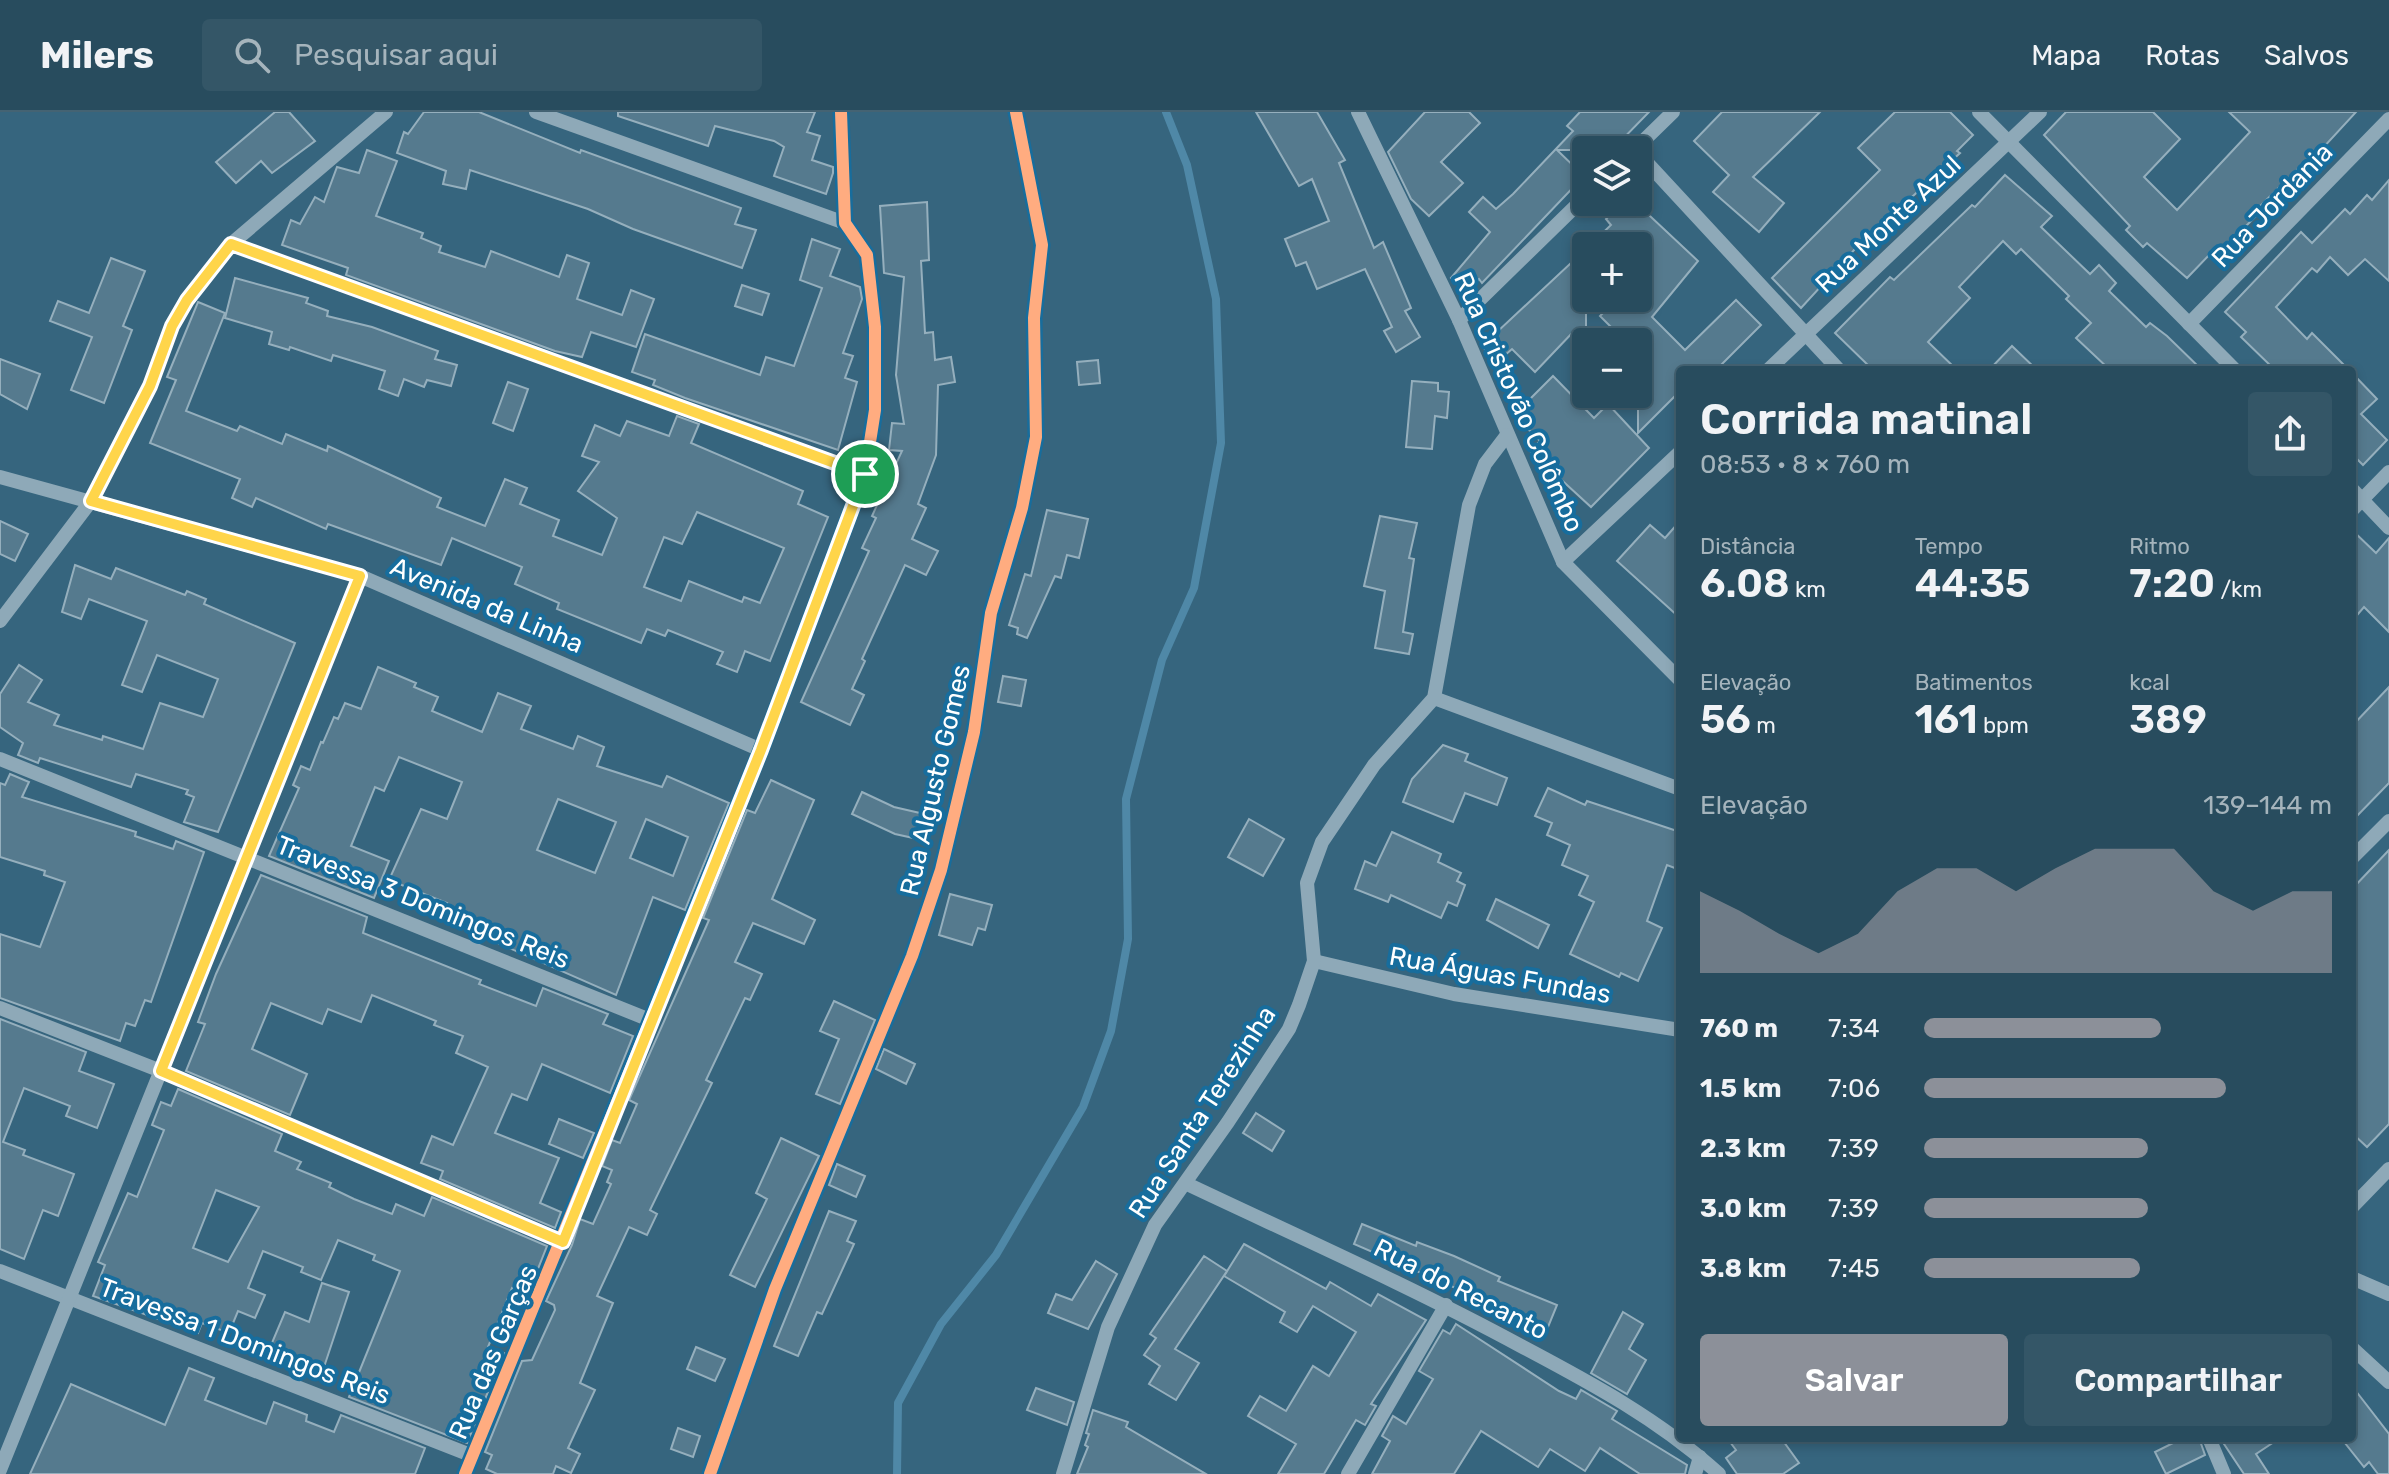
<!DOCTYPE html>
<html lang="pt">
<meta charset="utf-8">
<style>
:root{--surface:#284c5e;--page:#345667;--text:#f1f3f6;--muted:#a5b4bc;--line:#446373;--accent:#8c9099}
body{margin:0;font-family:Rubik,sans-serif;background:var(--page);color:var(--text);height:100vh;display:flex;flex-direction:column;font-size:30px;white-space:nowrap}
*{box-sizing:border-box;margin:0}
p{font-size:26px;color:var(--muted)}
.icon{flex:none;width:44px;height:44px;fill:none;stroke:currentColor;stroke-width:2;stroke-linecap:round;stroke-linejoin:round}
.map{position:relative;flex:1;overflow:hidden}
.sheet{position:absolute;left:1676px;top:254px;width:680px;height:1076px;display:flex;flex-direction:column;background:var(--surface);border-radius:8px;box-shadow:0 4px 12px #0003,0 0 0 2px var(--line)}
.sheet>*{flex:none}
.buttons{position:absolute;left:1572px;top:24px;display:grid;gap:16px}
.buttons a{display:grid;place-items:center;width:80px;height:80px;border-radius:8px;background:var(--surface);box-shadow:0 4px 12px #0003,0 0 0 2px var(--line);font-size:40px}
.pin{position:absolute;display:grid;place-items:center;width:68px;height:68px;color:#fff;margin:-34px;border:4px solid #fff;border-radius:50%;box-shadow:0 2px 8px #0007}
.round{display:grid;place-items:center;flex:none;width:84px;height:84px;border-radius:8px;background:var(--page)}
.head{display:flex;align-items:center;justify-content:space-between;height:136px;padding:0 24px}
h1{font-size:44px;font-weight:600;line-height:60px}
.metrics{display:grid;grid-template-columns:repeat(3,1fr);gap:12px;height:136px;padding:8px 24px}
.metrics div{display:grid;align-content:center}
.metrics b{font-size:40px;font-weight:600}
.metrics small{font-size:22px;font-weight:400}
.metrics p{font-size:22px}
.chart{height:224px;padding:16px 24px}
.chart p{display:flex;justify-content:space-between}
.chart svg{width:100%;height:144px;margin-top:8px;fill:var(--accent);opacity:.7}
.cta{display:flex;gap:16px;margin-top:auto;padding:16px 24px}
.cta a{flex:1;height:92px;border-radius:8px;background:var(--accent);color:#fff;font-size:32px;font-weight:600;line-height:92px;text-align:center}
.cta a+a{background:var(--page);color:var(--text)}
ul{padding:0 24px;list-style:none;font-size:26px}
li{display:grid;grid-template-columns:128px 96px 1fr;align-items:center;height:60px}
li i{height:20px;border-radius:10px;background:var(--accent)}
header{display:flex;align-items:center;gap:48px;box-sizing:border-box;height:112px;padding:0 40px;background:var(--surface);border-bottom:2px solid var(--line)}
header strong{font-size:38px}
nav{display:flex;gap:44px;margin-inline-start:auto;font-size:28px}
.search{width:560px;height:72px;background:var(--page);display:flex;align-items:center;gap:20px;box-sizing:border-box;padding:0 28px;border-radius:8px;color:var(--muted);font-size:30px}
.map>svg:first-child{display:block}
</style>
<header>
<strong>Milers</strong>
<div class="search"><svg class="icon" aria-label="search" viewBox="0 0 24 24"><circle cx="10" cy="10" r="6"/><path d="M15 15l6 6"/></svg>Pesquisar aqui</div>
<nav><a>Mapa</a><a>Rotas</a><a>Salvos</a></nav>
</header>
<div class="map">
<svg width="2389" height="1362" viewBox="0 0 2389 1362">
<rect width="100%" height="100%" fill="#36657e"/>
<g fill="none" stroke-linecap="round" stroke-linejoin="round">
<path stroke="#4f88a7" stroke-width="8" d="M897,1362L898,1291L941,1212L996,1143L1083,995L1111,919L1128,827L1126,687L1162,548L1194,476L1221,331L1216,187L1187,53L1166,0"/>
</g>
<g fill="#557a8e" stroke="#95afbd" stroke-width="2" fill-rule="evenodd">
<path d="M275,0H289L315,29L272,61L261,49L236,71L216,50Z"/>
<path d="M424,0H479L580,41L581,38L741,96L735,112L756,118L742,156L633,117L588,97L470,58L466,77L443,72L446,59L397,41L404,20L408,22Z"/>
<path d="M618,0H815L807,20L820,24L812,48L833,55V61L826,82L774,64L784,35L774,29L715,14L708,34L618,4Z"/>
<path d="M1256,0H1317L1345,48L1339,51L1374,136L1383,130L1411,196L1405,199L1420,225L1396,240L1384,219L1392,215L1365,157L1317,177L1306,150L1296,154L1285,127L1329,109L1312,67L1299,74Z"/>
<path d="M1425,0H1469L1480,11L1441,50L1463,71L1429,104L1411,87L1388,40Z"/>
<path d="M1580,0H1649L1612,38H1557L1584,64L1482,171L1479,167L1467,180L1451,166L1490,120L1469,100L1483,85L1496,97L1513,82L1573,19L1567,14Z"/>
<path d="M1722,0H1820L1753,65L1784,91L1759,120L1713,80L1729,63L1694,29Z"/>
<path d="M1895,0H1950L1973,23L1957,39L1960,41L1855,137L1801,196L1772,166L1880,58L1858,36Z"/>
<path d="M2066,0H2153L2180,27L2144,65L2177,98L2250,20L2229,0H2356L2310,50L2307,48L2254,100L2257,103L2216,144L2212,140L2187,166L2147,131L2143,135L2126,118L2130,114L2044,23Z"/>
<path d="M367,38L397,49L376,104L423,121L421,126L441,134L439,140L485,155L491,139L559,165L567,143L589,151L577,187L622,203L631,178L654,187L636,235L591,220L582,245L555,239L346,163L348,156L282,133L291,108L300,112L315,85L324,90L337,55L359,61Z"/>
<path d="M2005,63L2052,104L2041,115L2090,162L2099,153L2116,171L2109,179L2146,215L2150,211L2167,224L2202,258H2110L2076,226L2091,211L2066,187L2069,184L2021,137L2016,142L2003,129L1959,175L1970,186L1928,230L1957,258H1873L1835,221L1890,165L1894,168L1972,93L1975,95Z"/>
<path d="M2389,68V169L2365,147L2348,163L2330,145L2317,160L2312,156L2276,195L2307,227L2312,221L2349,258H2275L2241,225L2246,220L2225,200L2301,120L2312,131L2345,97L2350,102L2367,83L2372,88Z"/>
<path d="M927,90L929,148L921,149L925,221L933,220L935,248L951,245L955,270L938,273L936,343L918,392L926,396L912,427L938,439L926,463L905,453L862,547L865,549L852,577L864,583L850,613L801,590L869,439L862,436L876,406L872,404L902,339L889,338L892,311L904,312L896,263L904,165L884,161L880,94Z"/>
<path d="M1624,90H1635L1698,149L1652,205L1685,238L1736,188L1761,213L1716,258H1680V279L1638,321V230H1626L1600,204L1618,186H1638V134H1589L1611,113L1606,107Z"/>
<path d="M812,127L840,137L830,164L860,175L862,187L843,241L853,244L845,266L857,270L838,338L685,286L653,273L655,268L632,260L645,222L760,263L766,245L794,254L822,176L800,168Z"/>
<path d="M1586,137V229L1575,218L1535,260L1512,237L1497,250L1482,234Z"/>
<path d="M111,146L145,159L123,214L132,218L104,291L71,278L92,225L50,209L58,189L89,201Z"/>
<path d="M235,166L308,186L306,191L328,199L327,204L372,215L438,239L435,247L457,253L451,274L427,268L424,275L404,267L398,284L379,277L385,259L333,243L331,249L290,235L289,238L269,232L272,220L225,206Z"/>
<path d="M742,173L769,182L762,203L735,194Z"/>
<path d="M198,190L225,201L186,299L237,319L240,314L282,332L286,322L327,339L328,334L441,386L437,395L485,414L505,367L527,376L520,392L559,408L553,424L602,443L617,406L578,379L599,350L582,344L595,313L620,324L627,309L669,324L677,304L699,312L691,331L803,379L798,392L828,405L770,549L745,539L737,560L717,552L723,540L668,518L665,524L647,517L641,531L557,497L559,491L515,472L522,455L452,426L441,453L328,412L326,417L256,386L252,395L232,386L240,367L150,331L176,268L167,265ZM697,400L784,436L760,491L744,485L742,490L689,469L681,489L644,475L664,425L682,432Z"/>
<path d="M2012,234L2037,258H1989Z"/>
<path d="M0,247L40,262L27,297L0,282Z"/>
<path d="M1098,248L1100,271L1079,273L1077,250Z"/>
<path d="M2352,261L2377,287L2361,302L2387,328L2363,353L2352,342Z"/>
<path d="M1553,264L1594,306L1608,292L1649,336L1591,395L1530,339L1540,329L1514,303Z"/>
<path d="M1412,269L1438,271V279L1449,280L1447,306L1435,304L1432,337L1406,335Z"/>
<path d="M508,270L528,277L513,319L493,311Z"/>
<path d="M1047,398L1088,407L1079,446L1067,443L1061,466L1055,464L1027,526L1017,522L1018,516L1009,513L1025,462L1031,464Z"/>
<path d="M1380,404L1417,411L1409,446L1414,447L1403,520L1413,522L1409,542L1375,536L1385,479L1364,474Z"/>
<path d="M0,409L28,422L15,449L0,442Z"/>
<path d="M1680,409V506L1617,449L1650,413L1665,426Z"/>
<path d="M2352,418L2376,441L2389,426V520L2364,495L2352,509Z"/>
<path d="M75,453L111,467L116,456L185,483L187,479L206,487L204,492L295,531L218,720L184,710L194,685L186,682L188,678L136,662L131,675L40,646L38,651L18,643L23,631L0,615V582L19,553L42,568L28,590L59,603L54,613L102,628L103,624L143,637L160,591L203,605L218,567L157,543L142,580L122,573L147,509L89,487L81,507L62,500Z"/>
<path d="M378,555L416,571L414,575L438,585L432,599L482,620L498,581L531,594L521,617L573,637L578,624L604,635L597,654L662,675L667,664L729,691L685,798L653,785L616,883L441,806L447,791L389,768L421,697L447,707L462,670L399,645L384,679L375,675L351,734L389,749L374,786L269,744L299,676L293,673L301,654L310,658L321,630L323,631L334,605L338,607L345,591L361,597ZM558,687L616,710L595,761L537,738ZM646,707L688,725L673,764L630,746Z"/>
<path d="M1003,564L1026,568L1021,594L998,590Z"/>
<path d="M2389,575V671L2352,709V614Z"/>
<path d="M1443,633L1468,642L1465,649L1507,666L1497,693L1465,681L1453,710L1403,690L1412,667Z"/>
<path d="M10,662L29,670L22,685L136,720L135,724L173,737L176,729L204,740L151,890L145,888L135,914L126,911L120,929L0,886V822L40,835L65,770L44,763L45,759L0,745V671L5,673Z"/>
<path d="M771,668L814,688L772,787L815,808L804,832L753,811L735,850L762,862L750,888L745,886L706,968L712,971L650,1098L657,1102L647,1123L629,1115L597,1184L613,1191L580,1271L595,1278L568,1336L580,1342L571,1361L556,1354L553,1362H497L486,1357L492,1343L485,1340L522,1249L532,1248L555,1198L554,1193L546,1189L572,1133L580,1107L593,1112L611,1072L607,1070L612,1058L602,1054L612,1028L620,1031L637,992L629,988L709,808L703,806L747,698L755,701Z"/>
<path d="M1548,676L1585,693L1587,689L1680,720V758L1667,753L1647,809L1662,816L1638,869L1621,861L1619,865L1570,842L1594,790L1579,783L1588,764L1562,753L1570,733L1547,723L1552,711L1535,704Z"/>
<path d="M862,680L894,695L933,704L927,729L895,722L852,702Z"/>
<path d="M1249,707L1284,727L1263,764L1228,745Z"/>
<path d="M1392,720L1441,742L1438,750L1461,761L1457,769L1465,773L1457,794L1448,790L1441,806L1391,783L1388,790L1355,777L1365,749L1376,754Z"/>
<path d="M2389,738V1012L2367,1035L2352,1021V777Z"/>
<path d="M261,763L367,805L363,821L481,868L479,872L536,894L543,876L608,902L603,912L633,924L610,981L542,952L527,988L512,982L495,1021L559,1046L540,1091L561,1100L555,1116L440,1067L443,1059L421,1051L432,1024L453,1033L488,955L456,941L463,924L434,913L436,909L372,883L361,910L328,897L322,912L271,891L252,937L307,962L290,1003L186,959L205,912L198,910L216,862Z"/>
<path d="M950,782L992,793L985,818L978,816L972,833L939,823Z"/>
<path d="M1496,787L1549,813L1538,836L1487,808Z"/>
<path d="M834,889L875,908L840,992L816,982L839,927L820,919Z"/>
<path d="M0,907L86,940L79,959L114,972L97,1016L66,1004L70,994L24,976L3,1030L25,1038L23,1043L74,1062L58,1104L43,1098L24,1147L0,1137Z"/>
<path d="M884,937L915,952L906,972L876,957Z"/>
<path d="M178,977L282,1022L275,1039L301,1050L297,1057L331,1071L329,1075L354,1087L392,1102L396,1092L424,1104L432,1085L547,1134L528,1182L512,1176L488,1235L504,1241L467,1331L349,1285L400,1159L373,1148L375,1143L338,1128L321,1168L301,1160L303,1155L263,1139L248,1176L265,1183L255,1206L238,1199L229,1221L202,1211L198,1221L93,1184L105,1153L98,1150L128,1081L137,1085L164,1018L152,1013L161,990L171,994ZM216,1078L259,1095L228,1150L193,1136Z"/>
<path d="M1256,1001L1284,1019L1272,1039L1243,1021Z"/>
<path d="M559,1007L594,1021L583,1046L549,1032Z"/>
<path d="M781,1026L819,1044L755,1175L730,1163L767,1087L756,1081Z"/>
<path d="M837,1052L865,1064L856,1085L829,1073Z"/>
<path d="M829,1099L856,1109L847,1129L854,1132L822,1202L817,1200L798,1244L774,1234Z"/>
<path d="M1362,1112L1416,1134L1417,1130L1454,1144L1500,1165L1498,1169L1557,1193L1546,1220L1470,1189L1474,1184L1354,1132Z"/>
<path d="M1244,1132L1326,1177L1330,1170L1371,1194L1378,1182L1426,1208L1371,1292L1376,1294L1365,1313L1356,1308L1324,1362H1278L1296,1332L1248,1304L1260,1284L1286,1299L1313,1254L1329,1264L1356,1220L1313,1194L1297,1220L1280,1210L1285,1200L1224,1164Z"/>
<path d="M1204,1144L1227,1159L1175,1237L1199,1251L1176,1288L1149,1272L1160,1254L1144,1243L1156,1226L1150,1222Z"/>
<path d="M1096,1149L1117,1162L1088,1217L1048,1201L1056,1182L1072,1188Z"/>
<path d="M322,1171L349,1180L323,1258L292,1246L289,1255L266,1245L285,1200L309,1210Z"/>
<path d="M1623,1200L1643,1212L1629,1237L1646,1248L1627,1282L1591,1261Z"/>
<path d="M1456,1212L1559,1279L1576,1287L1581,1278L1617,1299L1612,1307L1687,1353L1685,1362H1640L1600,1336L1585,1359L1550,1337L1538,1355L1481,1319L1454,1362H1372L1390,1329L1382,1324L1393,1304L1406,1312L1433,1267L1419,1259L1443,1218L1450,1222Z"/>
<path d="M696,1235L725,1247L715,1269L687,1257Z"/>
<path d="M189,1256L214,1266L205,1288L266,1312L274,1290L307,1303L306,1309L334,1320L341,1303L425,1336L415,1362H30L71,1272L165,1313Z"/>
<path d="M2352,1274L2389,1322V1362H2378L2369,1350L2364,1355L2341,1326H2352Z"/>
<path d="M1036,1276L1074,1290L1067,1313L1027,1298Z"/>
<path d="M1093,1298L1128,1310L1126,1315L1206,1362H1077L1088,1335L1085,1333L1089,1322L1086,1321Z"/>
<path d="M678,1316L700,1324L693,1345L671,1337Z"/>
<path d="M1727,1326H1781L1799,1351L1783,1362H1737L1726,1346L1736,1338Z"/>
<path d="M2183,1326H2199L2205,1343L2166,1362L2155,1340Z"/>
<path d="M2220,1326H2280L2256,1342L2269,1362H2244Z"/>
</g>
<g fill="none" stroke-linecap="round" stroke-linejoin="round">
<g stroke="#8ea9b8" stroke-width="14">
<path d="M536,0L845,111"/>
<path d="M1358,0L1459,208L1563,450L1680,568"/>
<path d="M1979,0L2235,258"/>
<path d="M1634,38L1673,0"/>
<path d="M1638,41L1839,258"/>
<path d="M231,132L865,362"/>
<path d="M1459,208L1586,84"/>
<path d="M2189,212L2389,7"/>
<path d="M1768,258L2040,0"/>
<path d="M0,365L360,464L761,638"/>
<path d="M2352,377L2389,416"/>
<path d="M2352,398L2389,360"/>
<path d="M1563,450L1680,340"/>
<path d="M0,509L91,389L150,274L172,214L187,188L231,132L386,0"/>
<path d="M1434,586L1680,677"/>
<path d="M0,647L650,908"/>
<path d="M2352,746L2389,709"/>
<path d="M1314,849L1454,882L1680,918"/>
<path d="M0,896L161,959L563,1130"/>
<path d="M1187,1072C1299,1125 1412,1175 1521,1234C1591,1271 1660,1308 1719,1362"/>
<path d="M2352,1095L2389,1057"/>
<path d="M0,1159L473,1344"/>
<path d="M2352,1166L2389,1182"/>
<path d="M2352,1236L2389,1270"/>
<path d="M2209,1326L2224,1362"/>
<path d="M0,1358L360,464"/>
<path d="M465,1362L761,638L865,362L875,298V215L867,143L845,111L841,0"/>
<path d="M710,1362L775,1177L912,844L941,758L974,620L991,501L1022,396L1036,325L1034,206L1042,133L1016,0"/>
<path d="M1063,1362L1108,1215L1155,1113L1228,1010L1289,917L1299,893L1314,849L1307,771L1322,730L1374,653L1434,586L1469,393L1485,352L1507,323"/>
<path d="M1348,1362L1446,1193"/>
<path d="M1695,1362L1700,1345"/>
</g>
<g stroke="#176d9d" stroke-width="17">
<g id="cycleway">
<path d="M465,1362L761,638L865,362L875,298V215L867,143L845,111L841,0"/>
<path d="M710,1362L775,1177L912,844L941,758L974,620L991,501L1022,396L1036,325L1034,206L1042,133L1016,0"/>
</g>
</g>
<use href="#cycleway" stroke="#ffac80" stroke-width="12"/>
</g>
<g fill="none" stroke-linecap="round" stroke-linejoin="round">
<g stroke="#fff" stroke-width="16">
<path id="route" d="M231,132L865,362L761,638L563,1130L161,959L360,464L91,389L150,274L172,214L187,188Z"/>
</g>
<use href="#route" stroke="#ffd54a" stroke-width="10"/>
</g>
<g text-anchor="middle" stroke-width="8" stroke-linejoin="round" paint-order="stroke">
<g font-size="26" fill="#fff" stroke="#176d9d">
<text transform="translate(2272 93) rotate(-46)" y="9">Rua Jordania</text>
<text transform="translate(1888 112) rotate(-43)" y="9">Rua Monte Azul</text>
<text transform="translate(1519 290) rotate(66)" y="9">Rua Cristovão Colômbo</text>
<text transform="translate(487 493) rotate(23)" y="9">Avenida da Linha</text>
<text transform="translate(935 668) rotate(-77)" y="9">Rua Algusto Gomes</text>
<text transform="translate(423 790) rotate(22)" y="9">Travessa 3 Domingos Reis</text>
<text transform="translate(1500 863) rotate(10)" y="9">Rua Águas Fundas</text>
<text transform="translate(1202 1000) rotate(-57)" y="9">Rua Santa Terezinha</text>
<text transform="translate(1461 1177) rotate(27)" y="9">Rua do Recanto</text>
<text transform="translate(245 1229) rotate(21)" y="9">Travessa 1 Domingos Reis</text>
<text transform="translate(493 1240) rotate(-67)" y="9">Rua das Garças</text>
</g>
</g>
</svg>
<div class="buttons">
<a><svg class="icon" aria-label="layers" viewBox="0 0 24 24"><path d="M12 4l9 5-9 5-9-5zM3 14l9 5 9-5"/></svg></a>
<a>+</a>
<a>−</a>
</div>
<div class="pin" style="left:865px;top:362px;background:#1e9e55"><svg class="icon" aria-label="arrive" viewBox="0 0 24 24"><path d="M6 21V4h12l-3 4 3 4H6"/></svg></div>
<section class="sheet">
<div class="head"><div><h1>Corrida matinal</h1><p>08:53 · 8 × 760 m</p></div><a class="round"><svg class="icon" aria-label="share" viewBox="0 0 24 24"><path d="M12 15V3M7 8l5-5 5 5M5 13v7h14v-7"/></svg></a></div>
<div class="metrics">
<div><p>Distância</p><b>6.08<small> km</small></b></div>
<div><p>Tempo</p><b>44:35</b></div>
<div><p>Ritmo</p><b>7:20<small> /km</small></b></div>
</div>
<div class="metrics">
<div><p>Elevação</p><b>56<small> m</small></b></div>
<div><p>Batimentos</p><b>161<small> bpm</small></b></div>
<div><p>kcal</p><b>389</b></div>
</div>
<div class="chart"><p><span>Elevação</span>139–144 m</p>
<svg viewBox="0 0 160 44" preserveAspectRatio="none"><path d="M0 44V19L10 25L20 32L30 38L40 32L50 19L60 12L70 12L80 19L90 12L100 6L110 6L120 6L130 19L140 25L150 19L160 19V44z"/></svg>
</div>
<ul>
<li><b>760 m</b>7:34<i style="width:58%"></i></li>
<li><b>1.5 km</b>7:06<i style="width:74%"></i></li>
<li><b>2.3 km</b>7:39<i style="width:55%"></i></li>
<li><b>3.0 km</b>7:39<i style="width:55%"></i></li>
<li><b>3.8 km</b>7:45<i style="width:53%"></i></li>
</ul>
<div class="cta"><a>Salvar</a><a>Compartilhar</a></div>
</section>
</div>
